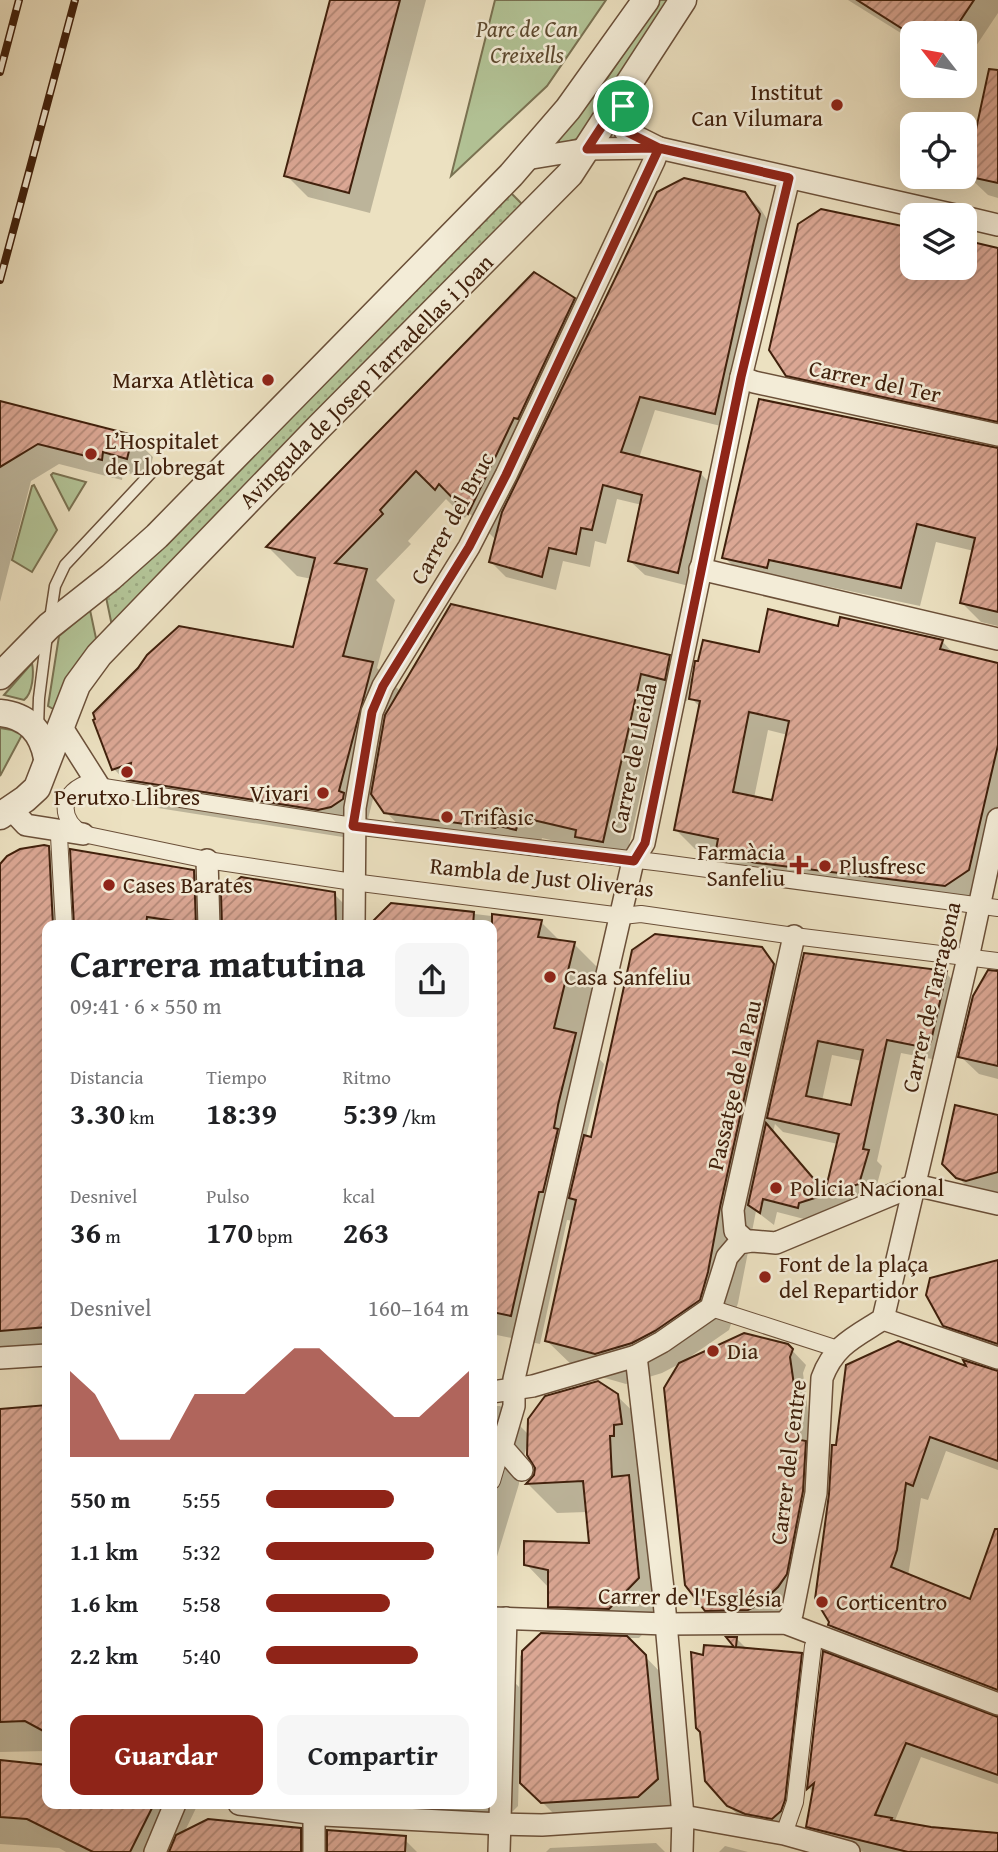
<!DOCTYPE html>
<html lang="es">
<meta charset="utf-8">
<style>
:root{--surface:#fff;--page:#f6f6f6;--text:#202124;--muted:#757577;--accent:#8f2418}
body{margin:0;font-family:"Gentium Book Plus",serif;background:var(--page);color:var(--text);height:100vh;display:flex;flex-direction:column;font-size:26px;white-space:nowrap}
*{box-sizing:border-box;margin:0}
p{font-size:23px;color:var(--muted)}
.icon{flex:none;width:38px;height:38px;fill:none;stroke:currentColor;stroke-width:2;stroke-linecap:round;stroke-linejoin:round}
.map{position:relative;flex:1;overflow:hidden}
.side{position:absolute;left:42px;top:920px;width:455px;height:889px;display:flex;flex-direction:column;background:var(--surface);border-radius:14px;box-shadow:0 7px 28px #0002}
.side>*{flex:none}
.needle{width:46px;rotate:301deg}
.buttons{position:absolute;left:900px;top:21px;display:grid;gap:14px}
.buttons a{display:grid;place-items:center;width:77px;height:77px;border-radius:14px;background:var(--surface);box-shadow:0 7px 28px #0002;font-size:35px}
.pin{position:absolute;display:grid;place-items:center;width:60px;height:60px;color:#fff;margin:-30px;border:4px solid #fff;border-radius:50%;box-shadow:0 2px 7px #0007}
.round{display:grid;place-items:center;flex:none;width:74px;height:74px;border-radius:14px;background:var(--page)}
.overview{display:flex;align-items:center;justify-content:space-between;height:119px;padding:0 28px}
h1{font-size:38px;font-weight:800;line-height:52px}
.figures{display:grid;grid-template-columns:repeat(3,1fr);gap:10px;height:119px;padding:7px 28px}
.figures div{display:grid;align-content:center}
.figures b{font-size:30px;font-weight:800}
.figures small{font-size:19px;font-weight:400}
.figures p{font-size:19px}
.chart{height:196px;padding:14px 28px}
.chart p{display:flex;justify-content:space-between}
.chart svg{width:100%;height:126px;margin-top:7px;fill:var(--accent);opacity:.7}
.cta{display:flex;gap:14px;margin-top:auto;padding:14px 28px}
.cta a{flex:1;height:80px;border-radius:14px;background:var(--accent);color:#fff;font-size:28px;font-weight:800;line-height:80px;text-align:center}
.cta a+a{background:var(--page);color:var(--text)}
ul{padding:0 28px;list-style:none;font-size:23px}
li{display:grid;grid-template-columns:112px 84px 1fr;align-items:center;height:52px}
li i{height:18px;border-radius:9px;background:var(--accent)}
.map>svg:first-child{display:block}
</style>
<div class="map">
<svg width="998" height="1852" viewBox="0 0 998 1852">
<defs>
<pattern id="garden-dots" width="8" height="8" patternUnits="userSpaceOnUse" patternTransform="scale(1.75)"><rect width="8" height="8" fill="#b3c497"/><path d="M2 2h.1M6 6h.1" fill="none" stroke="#9ba881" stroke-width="1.8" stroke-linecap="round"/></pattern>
<pattern id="building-hatch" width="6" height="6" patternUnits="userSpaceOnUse" patternTransform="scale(1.75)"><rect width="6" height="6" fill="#dba794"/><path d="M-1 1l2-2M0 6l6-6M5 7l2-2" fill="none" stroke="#b38877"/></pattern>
</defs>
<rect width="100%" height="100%" fill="#ece1c1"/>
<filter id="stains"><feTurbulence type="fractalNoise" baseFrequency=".00286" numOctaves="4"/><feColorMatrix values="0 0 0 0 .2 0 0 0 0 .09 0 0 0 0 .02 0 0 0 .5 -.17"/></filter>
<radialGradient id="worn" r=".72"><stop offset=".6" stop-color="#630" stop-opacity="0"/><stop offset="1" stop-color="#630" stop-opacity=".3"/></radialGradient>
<g fill="#b3c497" stroke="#7a7252" stroke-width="2">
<path d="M495,0H606L547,86L451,176Z"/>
<path d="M660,0H673L581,138L559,144V138L608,77Z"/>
<path d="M53,473L86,482L69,510L51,475Z"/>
<path d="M34,485L57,530L32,572L12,560L32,486Z"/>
<path d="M90,610L97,643L55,710L48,706L59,636Z"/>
<path d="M32,663C34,673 33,693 24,700L4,695Z"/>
<path d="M0,728L12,730L22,735L0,776Z"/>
</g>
<path fill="url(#garden-dots)" stroke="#7a7252" stroke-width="2" d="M511,193L524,206L112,626L106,597Z"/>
<g fill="#0003" fill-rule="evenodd">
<path d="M332,0H426L370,213L308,197L286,175Z"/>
<path d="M848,0H998V13L964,64V33H912V40Z"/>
<path d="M998,85V198L988,195L968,176Z"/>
<path d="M744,193L760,208L774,230L729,428L655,410L639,458L700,473L715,488L693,587L645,575L630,561L642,505L617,499L606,544L595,541L590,567L563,561L556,590L506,577L491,562L497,541L469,513L465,518L446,499L408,541L411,544L376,580L395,600L377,668L401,692L669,656L693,681L760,654L839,628L942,641L955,655L998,664V862L965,905L736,873L717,853L695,849L676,830L700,707L691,698L694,687L690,683L687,701L663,695L625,863L590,849L542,838L538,852L408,835L386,812L374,795L368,819L373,824L349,838L158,808L147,797L143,799L114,769L95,721L294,649L312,579L297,576L268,547L574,299L596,322ZM768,730L788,735L773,802L754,798Z"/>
<path d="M998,251V435L807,394L787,374L912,268H964Z"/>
<path d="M0,402L132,437L153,457L148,478L123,472L122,480L59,464L31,481L0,602Z"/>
<path d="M998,449V626L981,622L962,603L974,551L936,542L920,606L788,578L786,586L743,576L724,557Z"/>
<path d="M48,848L73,872H193L223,901L334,894L362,922V926H47V1360L0,1364V867Z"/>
<path d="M392,904L541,922L561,942L574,944L603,973L586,1045L604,1064L586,1137L592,1139L761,949L798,987L946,973L960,988L939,1049L932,1059L901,1053L877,1161L882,1166L873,1199L812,1221L777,1212L774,1225L756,1211L738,1303L729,1330L687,1359L787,1345L806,1365L803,1373L813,1451L792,1601L774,1618L721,1624L706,1609L681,1363L662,1373L626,1384L577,1370L546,1340L574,1221L567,1220L540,1344L492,1334V926H377ZM832,1055L862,1061L852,1107L822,1101ZM775,1124L783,1132L838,1144L826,1193L773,1132Z"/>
<path d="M998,980V1079L979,1074L960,1056Z"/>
<path d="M998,1117V1195L977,1196L944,1164Z"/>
<path d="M998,1262V1346L993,1344L990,1353L963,1343L945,1324Z"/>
<path d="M970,1369L998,1374V1470L946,1451L928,1500L921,1498L908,1576L971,1602L998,1527V1698L845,1640L830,1625L831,1622L817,1599Z"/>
<path d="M617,1396L648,1426L639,1466L640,1489L658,1507L668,1608L639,1638H627L667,1679L679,1801L660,1818L564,1824L522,1782V1773H519L518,1806L492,1832L255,1804H492V1659L519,1687L520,1656L542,1635L580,1636L550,1606V1589L526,1564L590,1545L587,1512L557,1513L528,1484L536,1476L537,1468L527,1445L519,1474V1484L492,1573V1406H500L529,1435Z"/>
<path d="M47,1407V1751L0,1752V1411Z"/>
<path d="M729,1638H736L748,1650L801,1655L813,1667L784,1830L740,1817L728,1805L705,1658L738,1649Z"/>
<path d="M824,1654L998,1717V1784L921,1757L894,1823L998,1835V1852H864L824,1842L808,1826L814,1793L809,1788Z"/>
<path d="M0,1762L47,1767V1804H198L184,1833L300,1830L322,1852H66L59,1848L0,1844Z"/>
<path d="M405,1840L417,1852H328Z"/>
<path d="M656,1843L665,1852H546L550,1848Z"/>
<path d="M725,1846L748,1852H719Z"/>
</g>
<g fill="url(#building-hatch)" stroke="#40200c" stroke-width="2" fill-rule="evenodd">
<path d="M330,0H400L349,193L284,176Z"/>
<path d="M857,0H974L952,33H909Z"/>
<path d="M989,69L998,70V183L966,176Z"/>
<path d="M684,178L745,192L760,214L715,414L640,397L621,452L701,472L678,573L628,561L642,495L603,485L592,530L581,528L576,554L549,548L542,577L489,562L502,512L657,192Z"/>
<path d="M821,209L912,228V268H964V240L998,248V422L786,376L769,350L798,224Z"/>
<path d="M534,272L575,298L518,419L514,418L468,514L439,484L435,490L416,471L380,510L383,514L335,563L367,569L343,656L373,662L339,791L344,793L343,799L331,807L318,810L127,780L131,763L112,770L93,720L95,719L93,713L138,668L147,655L179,626L293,647L315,558L266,547Z"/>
<path d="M759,399L998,448V612L960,603L975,538L917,524L901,588L769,560L767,568L722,558Z"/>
<path d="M0,401L133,435L127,459L103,452L102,460L38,444L0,467Z"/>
<path d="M451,604L670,655L665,680L641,674L603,842L575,837L576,830L520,817L516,830L499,826L495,828L473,823L472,825L384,813L371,794L385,715Z"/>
<path d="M768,609L838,626L840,617L943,640L940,649L998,663V745L969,870L945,886L757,863L715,855L718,839L674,830L700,701L689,699L695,661H698L703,640L759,652ZM749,712L789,721L772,800L733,792Z"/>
<path d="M44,845L49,846L53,926H47V1327L0,1331V864L7,856L20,849Z"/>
<path d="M70,849L194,870L196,926H185L188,923L147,917L146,926H74Z"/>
<path d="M241,877L335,892L336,926H222L221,894Z"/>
<path d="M391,903L474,912L473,926H368Z"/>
<path d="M492,914L542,920L538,937L575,942L554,1028L576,1033L558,1105L554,1128L558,1129L543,1192H539L511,1316L492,1312Z"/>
<path d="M655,934L762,947L774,964L720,1207L708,1272L700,1300L655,1331L632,1343L595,1354L545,1341L576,1200L569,1198L584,1135L591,1137L632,950Z"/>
<path d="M804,953L947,971L931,1041L924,1036L917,1046L887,1040L863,1149L869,1150L859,1184L799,1203L798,1208L763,1199L760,1213L748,1205L766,1123L825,1192L839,1134L767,1118ZM818,1041L863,1050L851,1105L806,1096Z"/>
<path d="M988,970L998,971V1066L958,1057L973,996Z"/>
<path d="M955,1105L998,1115V1172L966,1181L956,1178L942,1164Z"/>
<path d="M998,1260V1344L943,1326L926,1295L930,1278Z"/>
<path d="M744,1333L788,1344L793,1349L790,1357L798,1413L800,1440L806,1441L803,1491L787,1574L778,1587L760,1604L748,1610L705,1611L685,1585L664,1388L679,1363Z"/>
<path d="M898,1341L966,1366L963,1360L998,1371V1461L930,1437L913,1486L906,1483L897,1550L891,1567L970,1599L995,1529H998V1690L828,1625L829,1622L815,1599L829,1494L832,1445H836L846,1365Z"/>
<path d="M598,1381L618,1394L622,1424L614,1425V1436H610L612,1477L629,1475L639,1578L609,1609L548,1607V1570L524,1565V1541L589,1543L583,1481L526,1484L534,1475L535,1468L527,1455L528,1419L545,1396Z"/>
<path d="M47,1405V1733L25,1721L0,1722V1409Z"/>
<path d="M541,1633L627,1636L646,1655L658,1779L638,1797L541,1803L520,1783L522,1651Z"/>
<path d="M726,1637H737L736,1647L802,1653L785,1800L781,1811L772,1819L745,1814L727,1806L705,1781L700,1732L696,1728L691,1652L703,1655L704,1645L734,1647Z"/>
<path d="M823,1651L998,1717V1775L906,1743L875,1815L892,1818L891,1820L931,1827L998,1833V1852H908L806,1827L814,1783L807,1789Z"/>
<path d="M0,1760L47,1765V1804H154L130,1852H93L27,1819L0,1817Z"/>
<path d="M208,1819L301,1828V1852H169L176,1835Z"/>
<path d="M327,1830L406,1836L405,1852H327Z"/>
</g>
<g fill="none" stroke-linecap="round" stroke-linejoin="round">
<g stroke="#6b5039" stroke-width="13">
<g id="service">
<path d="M50,619L55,586L65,565L151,473"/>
<path d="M38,727L39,698L47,635"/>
</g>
</g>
<g stroke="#6b5039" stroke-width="18">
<g id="pedestrian">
<path d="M59,836L64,926"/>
<path d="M998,908L663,863L353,826L85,784C59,795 60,820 83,834L207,860L353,882L622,916L641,914L794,936L998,961"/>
<path d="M711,1308L838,1349"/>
<path d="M492,1481L502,1447"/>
<path d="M784,1834L795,1802L813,1646"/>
</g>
</g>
<g stroke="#6b5039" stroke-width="24">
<g id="minor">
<path d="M526,159L587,149L659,148L955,215"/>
<path d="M964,217L998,225"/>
<path d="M741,377L754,382L998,435"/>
<path d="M700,569L998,639"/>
<path d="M61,726L99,786"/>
<path d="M10,808L26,825L83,834"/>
<path d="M207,860L209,926"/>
<path d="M354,926L355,808L372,712L383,686L469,547L506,475L654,161L659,148L625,131L622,119L627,93"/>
<path d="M915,1185L998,1204"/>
<path d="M746,1241L735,1231L733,1210L794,936"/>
<path d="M883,1319L998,1358"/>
<path d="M636,1356L663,1589L683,1816L682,1852"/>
<path d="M0,1358L47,1355"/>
<path d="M492,1392L533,1386L636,1356L662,1342L711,1308L727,1257L739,1243L752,1241L776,1243L915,1185"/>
<path d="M522,1470L502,1447L514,1406V1379L633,861L644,843L741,377L789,178"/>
<path d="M492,1618L666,1624L785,1623L998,1704"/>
<path d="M785,1623L792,1614L816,1493L822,1378C834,1345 855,1337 883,1319L968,958L998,819"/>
<path d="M239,1804L324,1815L500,1824L542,1825L683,1816L784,1834L849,1852"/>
<path d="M155,1852L175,1804"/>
<path d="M314,1852V1814"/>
<path d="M499,1852L506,1618"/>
</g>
</g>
<g stroke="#6b5039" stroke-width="29">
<g id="tertiary">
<path d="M0,676L49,626L111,577L157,536L511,175L568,109L646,0"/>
<path d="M0,713C28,716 42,732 47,758"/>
<path d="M0,816L25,799L37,788L77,685L99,655L319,427L570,174L683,0"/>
</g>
</g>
<use href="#service" stroke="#f3ecd7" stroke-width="10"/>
<use href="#pedestrian" stroke="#f3ecd7" stroke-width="16"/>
<use href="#minor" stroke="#f3ecd7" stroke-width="21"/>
<use href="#tertiary" stroke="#f3ecd7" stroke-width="26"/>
<g stroke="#40200c" stroke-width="8">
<g id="rail">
<path d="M0,72L19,0"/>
<path d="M0,280L75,0"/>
</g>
</g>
<use href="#rail" stroke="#f3ecd7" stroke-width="5" stroke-dasharray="16" stroke-linecap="butt"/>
</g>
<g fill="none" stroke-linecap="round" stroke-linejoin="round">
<g stroke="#fff" stroke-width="14">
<path id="route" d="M623,106L629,85L587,149L659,148L506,475L469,547L383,686L372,712L353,826L634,861L645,843L741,377L789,178L659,148L625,131L622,120L623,106"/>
</g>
<use href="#route" stroke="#8f2418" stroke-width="9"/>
</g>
<g fill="#8f2418" stroke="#f3ecd7" stroke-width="2.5">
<circle cx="837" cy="105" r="7"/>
<circle cx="268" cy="380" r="7"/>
<circle cx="91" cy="454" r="7"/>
<circle cx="127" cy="772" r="7"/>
<circle cx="323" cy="793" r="7"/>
<circle cx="447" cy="817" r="7"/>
<path d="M795.5 854.5h7v7h7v7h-7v7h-7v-7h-7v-7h7z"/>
<circle cx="825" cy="866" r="7"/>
<circle cx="109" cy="885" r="7"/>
<circle cx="550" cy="977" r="7"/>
<circle cx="776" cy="1188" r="7"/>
<circle cx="765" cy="1277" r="7"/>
<circle cx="713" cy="1351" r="7"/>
<circle cx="822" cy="1602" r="7"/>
</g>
<g text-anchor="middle" stroke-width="5" stroke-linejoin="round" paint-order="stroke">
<g font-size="23" font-style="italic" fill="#5d492f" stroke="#f3ecd7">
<text x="527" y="37">Parc de Can<tspan x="527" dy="26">Creixells</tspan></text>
</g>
<g font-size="23" fill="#40200c" stroke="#f3ecd7" text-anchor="start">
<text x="823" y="100" text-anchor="end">Institut<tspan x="823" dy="26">Can Vilumara</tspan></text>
<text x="254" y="388" text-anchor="end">Marxa Atlètica</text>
<text x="105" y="449">L’Hospitalet<tspan x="105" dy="26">de Llobregat</tspan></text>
<text x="309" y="801" text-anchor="end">Vivari</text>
<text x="127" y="805" text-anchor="middle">Perutxo Llibres</text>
<text x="461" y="825">Trifàsic</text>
<text x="785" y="860" text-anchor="end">Farmàcia<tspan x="785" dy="26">Sanfeliu</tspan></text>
<text x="839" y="874">Plusfresc</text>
<text x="123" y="893">Cases Barates</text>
<text x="564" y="985">Casa Sanfeliu</text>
<text x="790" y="1196">Policia Nacional</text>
<text x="779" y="1272">Font de la plaça<tspan x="779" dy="26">del Repartidor</tspan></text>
<text x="727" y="1359">Dia</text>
<text x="836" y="1610">Corticentro</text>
</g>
<g font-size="23" fill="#40200c" stroke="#f3ecd7">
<text transform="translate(366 381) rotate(-45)" y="8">Avinguda de Josep Tarradellas i Joan</text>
<text transform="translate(875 381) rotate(12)" y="8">Carrer del Ter</text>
<text transform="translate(452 518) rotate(-61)" y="8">Carrer del Bruc</text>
<text transform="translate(633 758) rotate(-78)" y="8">Carrer de Lleida</text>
<text transform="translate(542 877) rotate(6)" y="8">Rambla de Just Oliveras</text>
<text transform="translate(931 997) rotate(-77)" y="8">Carrer de Tarragona</text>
<text transform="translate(734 1085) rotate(-77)" y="8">Passatge de la Pau</text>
<text transform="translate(788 1462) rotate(-83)" y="8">Carrer del Centre</text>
<text transform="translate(690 1597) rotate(1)" y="8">Carrer de l'Església</text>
</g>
</g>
<rect width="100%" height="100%" filter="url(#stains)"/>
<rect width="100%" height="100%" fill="url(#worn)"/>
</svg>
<div class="buttons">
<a><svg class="needle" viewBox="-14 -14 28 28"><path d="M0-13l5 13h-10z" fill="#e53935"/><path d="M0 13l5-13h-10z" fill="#757577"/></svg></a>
<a><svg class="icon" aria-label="locate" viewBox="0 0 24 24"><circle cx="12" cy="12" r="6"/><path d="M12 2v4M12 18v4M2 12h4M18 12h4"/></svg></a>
<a><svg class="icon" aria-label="layers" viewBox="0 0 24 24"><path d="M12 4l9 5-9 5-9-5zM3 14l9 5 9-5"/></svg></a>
</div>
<div class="pin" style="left:623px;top:106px;background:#1e9e55"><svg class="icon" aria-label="arrive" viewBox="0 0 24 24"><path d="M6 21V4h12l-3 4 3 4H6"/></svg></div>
<section class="side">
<div class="overview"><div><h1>Carrera matutina</h1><p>09:41 · 6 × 550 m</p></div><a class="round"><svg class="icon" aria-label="share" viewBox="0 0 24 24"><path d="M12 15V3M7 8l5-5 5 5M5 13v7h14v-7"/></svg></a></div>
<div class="figures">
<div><p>Distancia</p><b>3.30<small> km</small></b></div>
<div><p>Tiempo</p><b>18:39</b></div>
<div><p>Ritmo</p><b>5:39<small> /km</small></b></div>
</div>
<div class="figures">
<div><p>Desnivel</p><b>36<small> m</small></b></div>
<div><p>Pulso</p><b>170<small> bpm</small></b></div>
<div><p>kcal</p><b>263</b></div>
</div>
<div class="chart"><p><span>Desnivel</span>160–164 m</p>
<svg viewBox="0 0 160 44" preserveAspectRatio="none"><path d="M0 44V14L10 22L20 38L30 38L40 38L50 22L60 22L70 22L80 14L90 6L100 6L110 14L120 22L130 30L140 30L150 22L160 14V44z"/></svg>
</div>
<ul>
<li><b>550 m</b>5:55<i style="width:63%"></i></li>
<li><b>1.1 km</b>5:32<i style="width:83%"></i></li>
<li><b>1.6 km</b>5:58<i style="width:61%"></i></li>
<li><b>2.2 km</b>5:40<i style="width:75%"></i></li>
</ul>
<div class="cta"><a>Guardar</a><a>Compartir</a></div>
</section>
</div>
